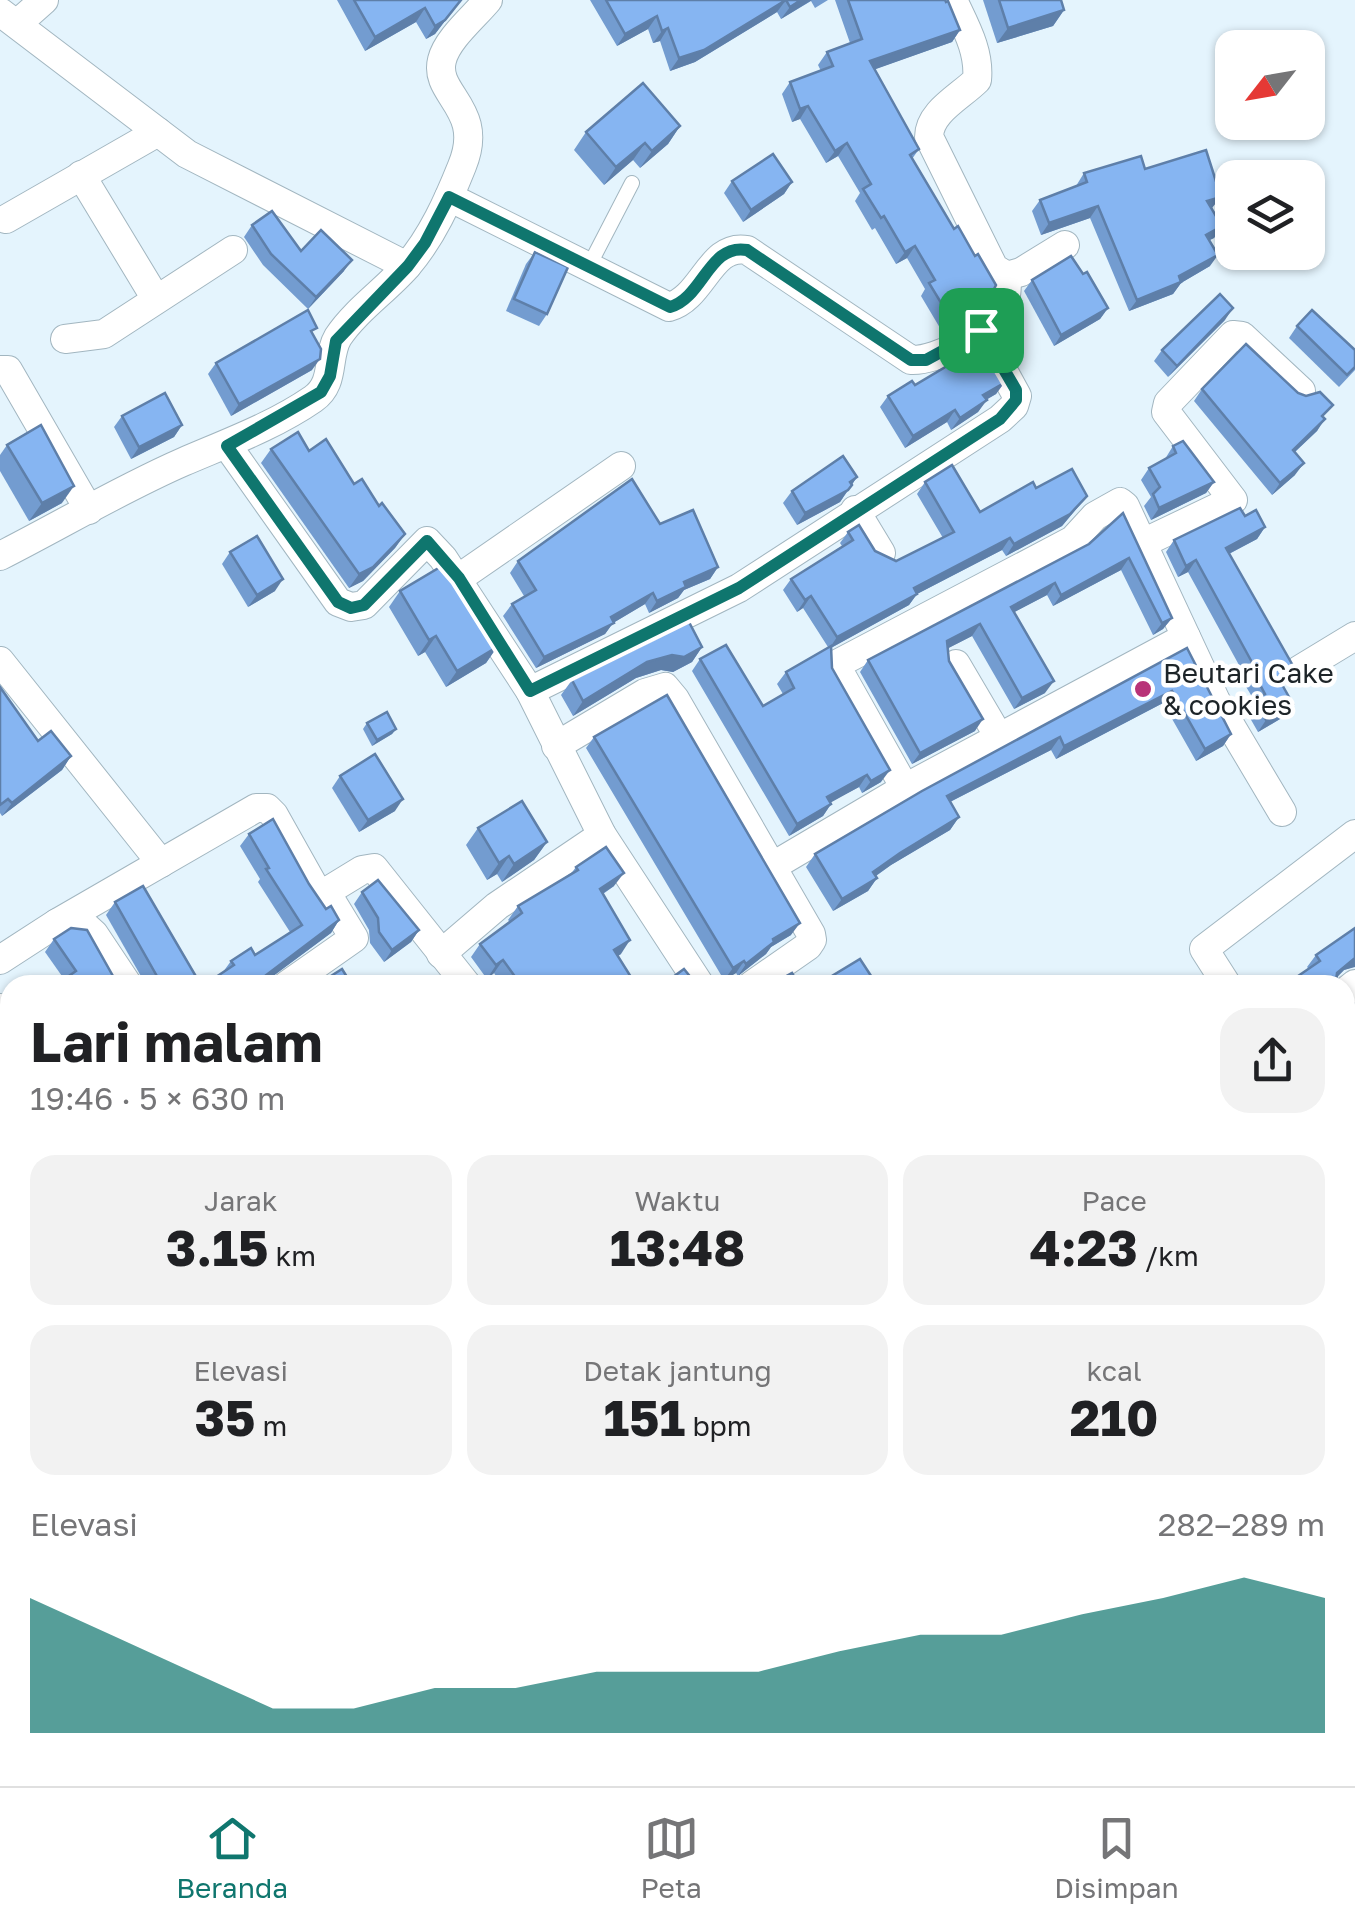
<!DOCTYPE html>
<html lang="id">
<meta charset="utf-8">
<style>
:root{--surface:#fff;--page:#f2f2f2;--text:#202124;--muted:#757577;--line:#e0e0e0;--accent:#0f766e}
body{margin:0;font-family:"Golos Text",sans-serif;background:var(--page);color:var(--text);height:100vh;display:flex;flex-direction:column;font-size:38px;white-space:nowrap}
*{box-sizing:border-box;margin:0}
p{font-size:32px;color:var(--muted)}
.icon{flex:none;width:55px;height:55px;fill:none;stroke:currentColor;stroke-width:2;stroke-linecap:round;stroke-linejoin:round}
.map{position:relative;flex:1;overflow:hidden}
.details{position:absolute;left:0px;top:975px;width:1355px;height:812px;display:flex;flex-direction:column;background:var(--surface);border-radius:30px 30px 0 0;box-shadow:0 2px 8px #0004}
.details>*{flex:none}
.needle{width:65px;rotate:239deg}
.fabs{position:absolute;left:1215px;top:30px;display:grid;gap:20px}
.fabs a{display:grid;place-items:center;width:110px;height:110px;border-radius:20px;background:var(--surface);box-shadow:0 2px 8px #0004;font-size:50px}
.pin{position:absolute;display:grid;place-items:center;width:85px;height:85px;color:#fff;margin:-42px;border-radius:20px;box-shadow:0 5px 15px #0006}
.round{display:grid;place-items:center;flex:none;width:105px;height:105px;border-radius:30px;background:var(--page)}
.summary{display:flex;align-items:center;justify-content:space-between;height:170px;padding:0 30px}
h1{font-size:55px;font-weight:700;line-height:75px}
.metrics{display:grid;grid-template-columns:repeat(3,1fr);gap:15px;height:170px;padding:10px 30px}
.metrics div{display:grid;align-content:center;border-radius:25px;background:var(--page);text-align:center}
.metrics b{font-size:50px;font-weight:700}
.metrics small{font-size:28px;font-weight:400}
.metrics p{font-size:28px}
.chart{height:280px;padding:20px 30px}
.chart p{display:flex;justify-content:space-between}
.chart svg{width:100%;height:180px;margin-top:10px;fill:var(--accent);opacity:.7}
.tabs{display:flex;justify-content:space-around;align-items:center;height:140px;border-top:2px solid var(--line);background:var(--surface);font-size:28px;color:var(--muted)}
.tabs a{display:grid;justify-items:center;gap:5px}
.tabs .current{color:var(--accent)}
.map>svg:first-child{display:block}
</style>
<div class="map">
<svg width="1355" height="1786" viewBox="0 0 1355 1786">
<rect width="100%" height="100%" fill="#e4f4fd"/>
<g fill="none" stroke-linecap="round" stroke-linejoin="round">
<g stroke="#a2b6c0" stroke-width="16">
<g id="lane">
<path d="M589,266L632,183"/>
<path d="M209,1778L215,1786"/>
<path d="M268,1778L273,1786"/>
<path d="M426,1786L437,1778"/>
</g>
</g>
<g stroke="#a2b6c0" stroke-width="30">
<g id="street">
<path d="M953,0C965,26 980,51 977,80C960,97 929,112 929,137L994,268L1007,276L1021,272L1065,245"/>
<path d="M0,12L187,154L407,266"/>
<path d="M17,24L44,0"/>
<path d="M81,175L156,299"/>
<path d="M449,197L669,307C703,298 710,243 747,250L911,360C937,361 990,333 1002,308C1007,298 1007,287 1007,276"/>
<path d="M6,219L158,132"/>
<path d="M65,339L104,334L233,250"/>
<path d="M0,370H8L89,510"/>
<path d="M227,445L338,602L351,607L364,605L427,541L443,558L530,691L602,835L700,985"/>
<path d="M855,510L881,553"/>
<path d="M1143,543L1233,500L1166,412L1168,403L1233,335L1242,336L1301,391"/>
<path d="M0,556C61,525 121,489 183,462C227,443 274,426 313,399C336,383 326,357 338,337C356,310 386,290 407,266C432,237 448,201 462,166C486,108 433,95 442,60C447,39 474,17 488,0"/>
<path d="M459,578L621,466"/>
<path d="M0,661L161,863"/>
<path d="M956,664L999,737"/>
<path d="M1299,670L1355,636"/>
<path d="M530,691L739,588L1000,419L1014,406L1017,396L981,330"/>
<path d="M556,746L645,693L665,687L675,699L811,934L812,940L808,946L752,985"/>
<path d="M905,788L839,671V663L1073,540L1095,516L1120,502L1125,506L1216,701L1282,812"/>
<path d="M773,866L905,788L1186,637"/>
<path d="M326,892L362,870L374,868L467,985"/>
<path d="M57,923L256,808H267L274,815L315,888L326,892L354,938L287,985"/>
<path d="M441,954L497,906L602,835"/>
<path d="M0,960L57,923H82L94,934L128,985"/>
<path d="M1227,985L1204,949L1355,834"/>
<path d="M1345,992L1355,984"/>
<path d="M0,1008L10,1021"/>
<path d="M1345,1163L1355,1156"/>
<path d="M0,1229L10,1221"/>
<path d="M0,1421L10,1431"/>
<path d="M0,1588L10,1580"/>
<path d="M348,1778L351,1786"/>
</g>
</g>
<g stroke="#a2b6c0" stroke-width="50">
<g id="highway">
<path d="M1348,1625L1355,1640"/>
<path d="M1078,1786L1092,1778"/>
<path d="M1149,1786L1163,1778"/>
</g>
</g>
<use href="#lane" stroke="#fff" stroke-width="14"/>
<use href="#street" stroke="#fff" stroke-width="28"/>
<use href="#highway" stroke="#fff" stroke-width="48"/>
</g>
<g fill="#739cd0">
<path d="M337,0H461L435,34L426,39L416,22L365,51Z"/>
<path d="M590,0H828L815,8L811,1L781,19L777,12L695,62L670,71L660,41L653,43L648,29L617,46Z"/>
<path d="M835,0H945L960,30L952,42L875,69L919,149L912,159L954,229L994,289L986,301L940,328L921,296L925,289L907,258L896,264L875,228L872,230L855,201L860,193L838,156L826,163L800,119L792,122L782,94L790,82L821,71L818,65L827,52L850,43Z"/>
<path d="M983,0H1061L1064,10L1053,26L997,43Z"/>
<path d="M680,126L668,144L640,168L633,160L604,185L574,150L586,132Z"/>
<path d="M1145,169L1212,208L1222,226L1214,238L1209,240L1210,266L1181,283L1173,294L1129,311L1090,218L1041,235L1032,211L1040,200L1076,186L1084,173Z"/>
<path d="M732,181L792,182L784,194L743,222L724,193Z"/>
<path d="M252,225L301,251L344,271L308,309L263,265L244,237Z"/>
<path d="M535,252L547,314L539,326L506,311L526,264Z"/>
<path d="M1032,280L1108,308L1100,319L1054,346L1024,291Z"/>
<path d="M1225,320L1168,377L1154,361L1162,350Z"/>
<path d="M1297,326L1355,367V370L1339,387L1289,338Z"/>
<path d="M313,334L312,370L231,416L208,374L216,363Z"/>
<path d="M1004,383L996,394L986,400L978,412L951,430L947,422L905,448L880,407L888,396L915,385Z"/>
<path d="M1202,389L1324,418L1317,431L1295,452V475L1272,495L1194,401Z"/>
<path d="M122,416L182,425L174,437L131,459L114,427Z"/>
<path d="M7,445L62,503L29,521L0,471V455Z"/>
<path d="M1173,446L1214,482L1206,493L1151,520L1144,506L1151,497L1141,480L1149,468L1165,459Z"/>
<path d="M271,449L309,451L354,484L379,506L405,534L395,548L363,581L349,588L261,463Z"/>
<path d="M857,477L840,502L797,525L783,503L792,491Z"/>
<path d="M925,482L980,512L1036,488L1087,496L1062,526L1006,556L1002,550L917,594L909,605L831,648L832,668L881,782L862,793L859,787L830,802L831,804L823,816L789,836L692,671L700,659L763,706L783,694L777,684L786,672L828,647L803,608L797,612L783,590L791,579L842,546L840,543L848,532L875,551L896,561L943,538L917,494Z"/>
<path d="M1123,513L1172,618L1163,629L1153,635L1121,570L1053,606L1047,595L1014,612L1045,693L1014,709L972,636L948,648L949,661L975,731L912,764L860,672L868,660L1089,544Z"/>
<path d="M1245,516L1265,527L1257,539L1229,554L1288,683L1282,686L1285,716L1258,732L1246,711L1254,700L1242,680L1245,676L1188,572L1178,577L1166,552L1174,540Z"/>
<path d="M660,524L718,567L710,579L684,590L678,598L649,613L645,604L613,623L605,634L536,668L503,616L512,604L524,596L510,573L518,561Z"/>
<path d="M230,552L275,591L248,607L222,564Z"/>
<path d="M400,591L497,647L486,663L446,687L425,652L418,656L389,607Z"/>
<path d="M702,647L692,662L673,672L661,670L636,678L573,716L561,695L572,680Z"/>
<path d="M1187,648L1231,734L1223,746L1196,761L1163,703L1056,759L1051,750L950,802L959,817L950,830L891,865L876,876L877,878L868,891L833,911L806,867L815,854Z"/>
<path d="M0,687L38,741L71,756L62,770L2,816L0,813Z"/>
<path d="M367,723L396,729L392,734L372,746L363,729Z"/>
<path d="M594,737L791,935L771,947L766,954L738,976L736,973L724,980L586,748Z"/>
<path d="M340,776L395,811L359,832L332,788Z"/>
<path d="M478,828L547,842L534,860L502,882L497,874L487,880L466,845Z"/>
<path d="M249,834L309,884L326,909L339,920L331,933L261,985H204L223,972L231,961L255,955L290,932L258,882L260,879L240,846Z"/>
<path d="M576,867L614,886L603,894L621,954L618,956L636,985H502L494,973L487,979L471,957L480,944L510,922L508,920L518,906L570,875Z"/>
<path d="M362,892L419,930L411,942L384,962L370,943L369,930L354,904Z"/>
<path d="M115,902L201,985H146L106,915Z"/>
<path d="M54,939L118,985L64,979L45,952Z"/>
<path d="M1316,955L1353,967L1344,970L1337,977L1334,985H1285L1309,969L1307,967Z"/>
<path d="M10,1060V1120L3,1107L0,1109V1066Z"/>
<path d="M10,1268V1337L0,1323V1276Z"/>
<path d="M10,1342V1404L0,1393V1351Z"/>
<path d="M10,1652V1678L1,1665Z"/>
<path d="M78,1778H186L192,1786H83Z"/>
<path d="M308,1778H338L343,1786H302Z"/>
<path d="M516,1778H823L829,1786H522Z"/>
<path d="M829,1778H1036L1030,1786H835Z"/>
</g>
<g fill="#5e7fa9">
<path d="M461,0L435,34L426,39L435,26Z"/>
<path d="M786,0L777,12L695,62L670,71L679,58Z"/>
<path d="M801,0H812L781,19L790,7Z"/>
<path d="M425,8L416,22L365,51L375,37Z"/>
<path d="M1064,10L1053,26L997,43L1008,28Z"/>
<path d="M657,16L648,29L617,46L625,34Z"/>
<path d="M668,28L660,41L653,43L662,31Z"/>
<path d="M960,30L952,42L862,74L870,61Z"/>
<path d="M808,106L800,119L792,122L800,109Z"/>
<path d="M680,126L668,144L640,168L652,151Z"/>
<path d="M645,143L633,160L604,185L616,167Z"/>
<path d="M847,143L838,156L826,163L835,151Z"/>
<path d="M792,182L784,194L743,222L751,210Z"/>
<path d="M1221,197L1212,208L1199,212L1207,201Z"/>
<path d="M1098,206L1090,218L1041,235L1049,223Z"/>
<path d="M1222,226L1214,238L1198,246L1206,235Z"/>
<path d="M915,246L907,258L896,264L905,252Z"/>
<path d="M1218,255L1210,266L1181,283L1173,294L1129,311L1137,300Z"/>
<path d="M352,260L344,271L308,309L316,297Z"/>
<path d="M994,289L986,301L940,328L949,316Z"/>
<path d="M1108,308L1100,319L1054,346L1061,335Z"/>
<path d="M1233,308L1225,320L1168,377L1177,366Z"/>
<path d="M320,359L312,370L231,416L239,404Z"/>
<path d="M1004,383L996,394L975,406L983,395Z"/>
<path d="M987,400L978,412L951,430L960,418Z"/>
<path d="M955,410L947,422L905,448L913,436Z"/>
<path d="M1325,419L1317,431L1284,462L1293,450Z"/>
<path d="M182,425L174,437L131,459L139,447Z"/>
<path d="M1304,463L1295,475L1272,495L1280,483Z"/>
<path d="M857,477L840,502L797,525L805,513Z"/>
<path d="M1214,482L1206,493L1151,520L1159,508Z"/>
<path d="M74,486L62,503L29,521L42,503Z"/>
<path d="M1087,496L1062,526L1006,556L1014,544Z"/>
<path d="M1265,527L1257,539L1217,560L1226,548Z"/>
<path d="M405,534L395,548L363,581L349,588L359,574Z"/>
<path d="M1010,538L1002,550L917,594L909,605L829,649L837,637L914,588Z"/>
<path d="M1129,558L1121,570L1053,606L1061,595Z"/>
<path d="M1196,560L1188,572L1178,577L1186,566Z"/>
<path d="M718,567L710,579L684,590L678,598L649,613L657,601L684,582Z"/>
<path d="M283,579L275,591L248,607L257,595Z"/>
<path d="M1055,583L1047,595L1003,618L1011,607Z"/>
<path d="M653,593L645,604L613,623L605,634L536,668L544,657Z"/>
<path d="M811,596L803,608L797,612L805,600Z"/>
<path d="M1172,618L1163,629L1153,635L1162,623Z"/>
<path d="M980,624L972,636L939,653L947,641Z"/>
<path d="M436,636L425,652L418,656L429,640Z"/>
<path d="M497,647L486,663L446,687L457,671Z"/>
<path d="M702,647L692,662L673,672L661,670L636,678L573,716L583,701L647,662Z"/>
<path d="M1296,671L1288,683L1271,693L1280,681Z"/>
<path d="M1054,681L1045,693L1014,709L1022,698Z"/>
<path d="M1172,691L1163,703L1056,759L1064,746Z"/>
<path d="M1293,704L1285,716L1258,732L1266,720Z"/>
<path d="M983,719L975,731L912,764L920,753Z"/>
<path d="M396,729L392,734L372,746L377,740Z"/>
<path d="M1231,734L1223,746L1196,761L1205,749Z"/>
<path d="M1060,737L1051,750L938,808L947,796Z"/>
<path d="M71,756L62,770L2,816L12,803Z"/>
<path d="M890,770L881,782L862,793L871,781Z"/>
<path d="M867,775L859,787L819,809L827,797Z"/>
<path d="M403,799L395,811L359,832L368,820Z"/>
<path d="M831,804L823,816L789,836L797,824Z"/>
<path d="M959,817L950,830L891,865L864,884L873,872L900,853Z"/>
<path d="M547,842L534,860L502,882L514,864Z"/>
<path d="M509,856L497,874L487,880L499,863Z"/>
<path d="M624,873L614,886L590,902L600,889Z"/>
<path d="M877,878L868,891L833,911L842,899Z"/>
<path d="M339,920L331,933L261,985H253Z"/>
<path d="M800,923L791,935L771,947L766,954L738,976L746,964L773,939Z"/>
<path d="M419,930L411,942L384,962L392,950Z"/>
<path d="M630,940L621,954L605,963L614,950Z"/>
<path d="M1355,958V967L1344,970L1329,985L1337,973Z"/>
<path d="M503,960L494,973L487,979L496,965Z"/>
<path d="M744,961L736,973L724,980L733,968Z"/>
<path d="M1355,1062V1068L1345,1075V1069Z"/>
<path d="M10,1095L3,1107L0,1109V1101Z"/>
<path d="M10,1552V1560L0,1567V1559Z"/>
<path d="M10,1754V1759L0,1769V1761Z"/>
<path d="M882,1778H888L882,1786H869Z"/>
<path d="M1023,1778H1036L1030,1786H1009Z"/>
</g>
<g fill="#86b5f2" stroke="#5e7fa9" stroke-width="2.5">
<path d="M354,0H461L445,20L435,26L425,8L375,37Z"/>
<path d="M606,0H801L790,7L786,0L704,50L679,58L668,28L662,31L657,16L625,34Z"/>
<path d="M848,0H945L946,2L948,1L960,30L870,61L919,149L910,155L954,229L958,226L975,256L978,254L996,285L994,289L949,316L929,283L935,280L915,246L905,252L884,216L881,218L863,189L871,184L847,143L835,151L808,106L800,109L790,82L833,66L827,52L862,39Z"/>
<path d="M999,0H1061L1064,10L1008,28Z"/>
<path d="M643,83L680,126L652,151L645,143L616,167L586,132Z"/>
<path d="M1206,150L1221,197L1207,201L1222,226L1206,235L1218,255L1179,276L1181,282L1137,300L1098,206L1049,223L1040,200L1087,182L1084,173L1141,156L1145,169Z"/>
<path d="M773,154L792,182L751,210L732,181Z"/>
<path d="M272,211L301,251L321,230L352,260L316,297L271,254L252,225Z"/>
<path d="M535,252L568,267L547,314L514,299Z"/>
<path d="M1071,256L1083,274L1087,272L1108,308L1061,335L1032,280Z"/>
<path d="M1220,294L1233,308L1177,366L1162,350Z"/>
<path d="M308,310L317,328L311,331L321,349L320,359L239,404L216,363Z"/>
<path d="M1312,310L1355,350V367L1347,375L1297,326Z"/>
<path d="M984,344L1004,383L983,395L987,400L960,418L955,410L913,436L888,396L912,381L915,385Z"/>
<path d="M1246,344L1298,393L1306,396L1320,392L1333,405L1322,416L1325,419L1293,450L1304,463L1280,483L1202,389Z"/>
<path d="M165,393L182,425L139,447L122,416Z"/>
<path d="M41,425L74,486L42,503L7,445Z"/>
<path d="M298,432L309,451L326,439L354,484L362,479L379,506L382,503L405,534L373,567L359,574L271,449Z"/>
<path d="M1183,441L1214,482L1159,508L1153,494L1160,487L1149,468L1176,453L1173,446Z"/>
<path d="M843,456L857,477L850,482L852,485L848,490L805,513L792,491Z"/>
<path d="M952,465L980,512L1033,482L1036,488L1072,469L1087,496L1070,514L1014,544L1010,538L914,588L917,594L837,637L811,596L805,600L791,579L853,540L848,532L859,525L875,551L896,561L954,532L925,482Z"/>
<path d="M632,479L660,524L693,510L718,567L684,582L686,587L657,601L653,593L611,617L614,623L544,657L512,604L536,590L518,561Z"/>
<path d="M1240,508L1245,516L1256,510L1265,527L1226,548L1296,671L1280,681L1293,704L1266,720L1254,700L1265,694L1251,668L1254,666L1196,560L1186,566L1174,540Z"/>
<path d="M1123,513L1172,618L1162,623L1129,558L1061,595L1055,583L1011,607L1054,681L1022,698L980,624L947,641L949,661L983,719L920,753L868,660L1089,544Z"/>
<path d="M257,536L283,579L257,595L230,552Z"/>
<path d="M447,563L497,647L457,671L436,636L429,640L400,591Z"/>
<path d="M689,622L702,647L684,657L672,655L647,662L583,701L572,680Z"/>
<path d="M726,645L763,706L794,688L786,672L831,646L832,668L890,770L871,781L867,775L827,797L831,804L797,824L700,659Z"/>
<path d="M1187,648L1231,734L1205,749L1172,691L1064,746L1060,737L947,796L959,817L900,853L873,872L877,878L842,899L815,854L922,791Z"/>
<path d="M0,687L38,741L51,731L71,756L12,803L8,799L0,805Z"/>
<path d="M667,695L800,923L773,939L774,942L746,964L744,961L733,968L594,737Z"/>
<path d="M387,712L396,729L377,740L367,723Z"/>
<path d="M375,754L403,799L368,820L340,776Z"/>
<path d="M522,801L547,842L514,864L509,856L499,863L478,828Z"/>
<path d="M273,819L309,884L326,909L331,906L339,920L253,985H204L234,965L231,961L251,948L255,955L302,925L266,869L269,868L249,834Z"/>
<path d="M606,847L624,873L600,889L630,940L614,950L636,985H521L503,960L496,965L480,944L522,913L518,906L578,870L576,867Z"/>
<path d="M378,880L419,930L392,950L379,932L378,918L362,892Z"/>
<path d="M143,886L201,985H162L115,902Z"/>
<path d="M71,928L87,930L118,985H56L76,971L54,939Z"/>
<path d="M1355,928V958L1337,973L1336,982L1332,985H1285L1320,961L1316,955Z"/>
<path d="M860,959L877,985H817Z"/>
<path d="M342,969L352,985H317Z"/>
<path d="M684,969L697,985H662Z"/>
<path d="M792,973L799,985H770Z"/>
<path d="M1355,1018V1062L1345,1069V1025Z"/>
<path d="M10,1060V1095L0,1101V1066Z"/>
<path d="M10,1268V1312L0,1298V1276Z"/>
<path d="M10,1342V1372L0,1361V1351Z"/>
<path d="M10,1479V1552L0,1559V1507L3,1504L0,1501V1489Z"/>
<path d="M0,1726L10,1740V1754L0,1761Z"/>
<path d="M108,1778H186L192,1786H113Z"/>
<path d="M312,1778H338L343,1786H317Z"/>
<path d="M546,1778H823L829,1786H552Z"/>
<path d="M859,1778H882L869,1786H865Z"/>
<path d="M900,1778H1023L1009,1786H905Z"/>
</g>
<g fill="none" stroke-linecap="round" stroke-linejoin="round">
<g stroke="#fff" stroke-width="20">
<path id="route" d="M449,197L670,307C703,298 709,243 747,250L911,360H926L981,330L1016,390V400L1000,419L739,588L530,691L459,578L427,541L364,605L351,608L338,602L227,446L321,392L330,376L336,341L408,266L425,243Z"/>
</g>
<use href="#route" stroke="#0f766e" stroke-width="12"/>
</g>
<circle fill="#b83378" stroke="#fff" stroke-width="4" cx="1143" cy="689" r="10"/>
<g text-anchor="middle" stroke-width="9" stroke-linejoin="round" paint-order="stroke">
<g font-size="28" fill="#1d2428" stroke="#fff" text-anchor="start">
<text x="1163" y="683">Beutari Cake<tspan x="1163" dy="32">&amp; cookies</tspan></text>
</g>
</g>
</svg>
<div class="fabs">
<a><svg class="needle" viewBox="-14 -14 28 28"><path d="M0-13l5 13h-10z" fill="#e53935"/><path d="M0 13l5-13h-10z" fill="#757577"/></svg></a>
<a><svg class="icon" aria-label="layers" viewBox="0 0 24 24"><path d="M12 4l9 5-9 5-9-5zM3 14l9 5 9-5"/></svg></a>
</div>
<div class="pin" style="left:981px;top:330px;background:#1e9e55"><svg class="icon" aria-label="arrive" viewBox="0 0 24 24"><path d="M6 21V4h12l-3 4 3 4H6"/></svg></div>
<section class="details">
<div class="summary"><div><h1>Lari malam</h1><p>19:46 · 5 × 630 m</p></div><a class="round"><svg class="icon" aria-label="share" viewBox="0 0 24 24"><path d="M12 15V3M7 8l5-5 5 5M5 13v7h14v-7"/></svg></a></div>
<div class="metrics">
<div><p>Jarak</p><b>3.15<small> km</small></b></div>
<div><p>Waktu</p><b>13:48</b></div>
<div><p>Pace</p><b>4:23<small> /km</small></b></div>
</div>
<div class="metrics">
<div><p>Elevasi</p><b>35<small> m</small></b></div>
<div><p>Detak jantung</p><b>151<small> bpm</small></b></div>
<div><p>kcal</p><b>210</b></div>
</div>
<div class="chart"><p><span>Elevasi</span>282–289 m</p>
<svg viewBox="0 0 160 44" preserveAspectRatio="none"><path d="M0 44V11L10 20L20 29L30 38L40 38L50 33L60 33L70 29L80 29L90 29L100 24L110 20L120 20L130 15L140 11L150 6L160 11V44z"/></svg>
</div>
</section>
</div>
<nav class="tabs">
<a class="current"><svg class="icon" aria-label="home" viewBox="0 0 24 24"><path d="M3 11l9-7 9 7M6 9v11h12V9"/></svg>Beranda</a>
<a><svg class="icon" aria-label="map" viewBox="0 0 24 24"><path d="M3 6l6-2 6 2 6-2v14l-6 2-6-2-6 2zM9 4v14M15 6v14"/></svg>Peta</a>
<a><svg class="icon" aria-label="saved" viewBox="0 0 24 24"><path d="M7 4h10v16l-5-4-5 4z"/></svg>Disimpan</a>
</nav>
